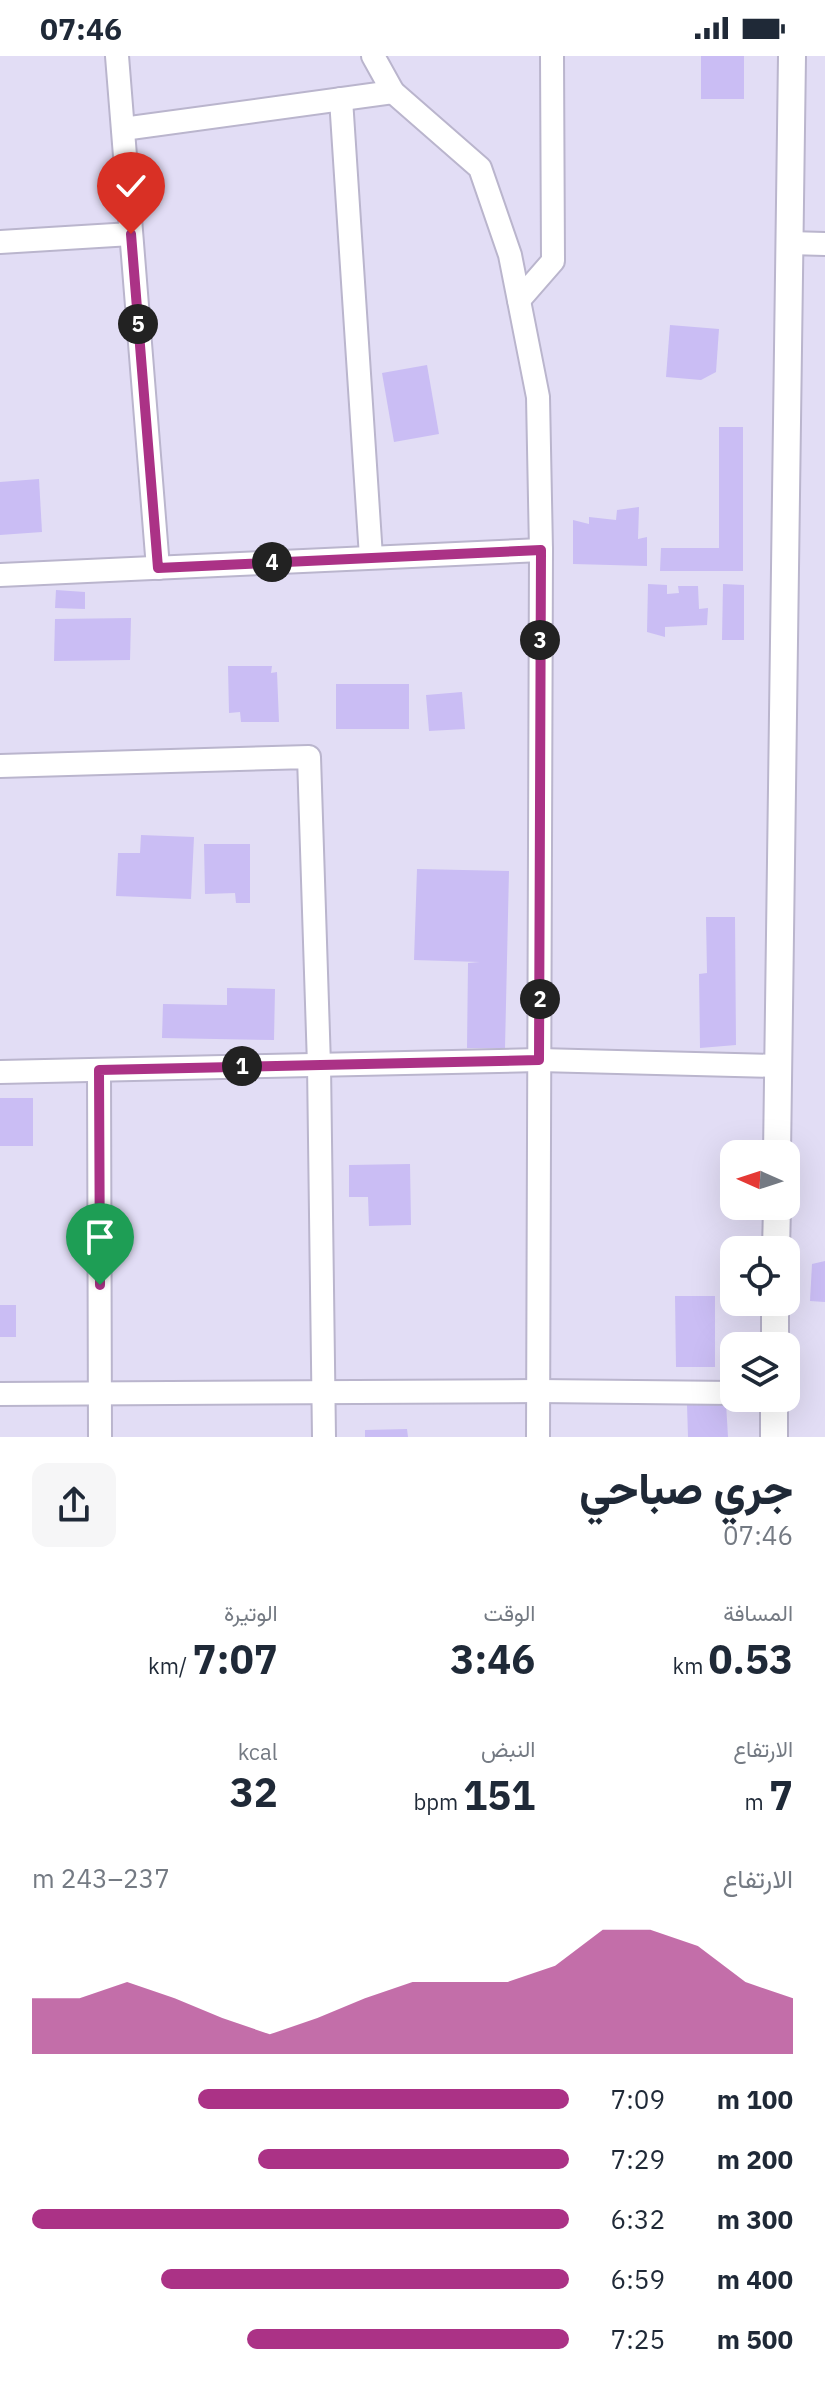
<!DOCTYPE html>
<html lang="ar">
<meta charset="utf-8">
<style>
:root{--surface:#fff;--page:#f6f6f7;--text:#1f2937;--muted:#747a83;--accent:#ab3286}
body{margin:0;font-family:"IBM Plex Sans",Vazirmatn,sans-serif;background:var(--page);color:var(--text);direction:rtl;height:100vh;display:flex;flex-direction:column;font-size:30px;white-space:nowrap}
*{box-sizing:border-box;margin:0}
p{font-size:26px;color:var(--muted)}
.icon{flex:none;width:44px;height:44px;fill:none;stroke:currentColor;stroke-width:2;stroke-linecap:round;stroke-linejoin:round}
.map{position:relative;height:1381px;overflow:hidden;direction:ltr}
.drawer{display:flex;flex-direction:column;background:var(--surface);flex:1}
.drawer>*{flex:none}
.needle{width:52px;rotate:273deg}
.controls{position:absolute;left:720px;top:1084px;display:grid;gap:16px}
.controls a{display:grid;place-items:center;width:80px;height:80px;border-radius:16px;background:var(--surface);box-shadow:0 8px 32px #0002;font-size:40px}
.pin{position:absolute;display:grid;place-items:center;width:68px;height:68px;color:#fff;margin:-82px -34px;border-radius:50% 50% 50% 0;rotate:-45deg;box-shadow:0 0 8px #0007}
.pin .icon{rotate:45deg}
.km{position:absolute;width:40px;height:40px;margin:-20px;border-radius:50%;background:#222;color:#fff;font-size:22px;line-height:40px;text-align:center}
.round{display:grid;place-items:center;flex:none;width:84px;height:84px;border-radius:16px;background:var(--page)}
.overview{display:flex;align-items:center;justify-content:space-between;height:136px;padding:0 32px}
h1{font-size:44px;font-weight:800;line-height:60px}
.figures{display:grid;grid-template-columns:repeat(3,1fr);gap:12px;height:136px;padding:8px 32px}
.figures div{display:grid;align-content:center}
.figures b{font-size:40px;font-weight:800}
.figures small{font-size:22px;font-weight:400}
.figures p{font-size:22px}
.chart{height:224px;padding:16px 32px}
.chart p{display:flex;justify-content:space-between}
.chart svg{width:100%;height:144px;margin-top:8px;fill:var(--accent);opacity:.7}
ul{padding:0 32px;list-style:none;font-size:26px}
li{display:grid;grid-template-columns:128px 96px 1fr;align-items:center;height:60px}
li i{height:20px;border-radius:10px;background:var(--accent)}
.status{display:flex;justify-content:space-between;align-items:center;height:56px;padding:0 40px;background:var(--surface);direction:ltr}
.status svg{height:22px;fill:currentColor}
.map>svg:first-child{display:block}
</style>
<div class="status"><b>07:46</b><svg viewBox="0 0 49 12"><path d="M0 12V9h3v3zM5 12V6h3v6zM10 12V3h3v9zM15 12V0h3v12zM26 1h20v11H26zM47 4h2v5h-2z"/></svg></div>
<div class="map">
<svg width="825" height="1381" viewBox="0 0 825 1381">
<rect width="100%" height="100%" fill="#e2ddf5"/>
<g fill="#cabdf4">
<rect x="701" y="0" width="43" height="43"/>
<path d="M670,269L719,273L716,316L701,324L666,321Z"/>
<path d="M427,309L439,378L394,386L382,317Z"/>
<path d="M719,371H743V515H660L661,492H719Z"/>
<path d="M39,423L42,476L0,479V426Z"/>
<path d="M639,451L638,483L647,481V510L573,508V464L589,468V461L616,464L617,454Z"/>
<path d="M648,528L667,529V538L679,537L678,530H698L699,553L708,552L707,569L665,571V581L647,576Z"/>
<path d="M723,528L744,529V584H722Z"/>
<path d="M56,534L85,536V553L55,552Z"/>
<path d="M131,562L130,604L54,605L55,563Z"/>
<path d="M228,610H272L271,617L277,616L279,666H241L240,656L229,657Z"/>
<rect x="336" y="628" width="73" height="45"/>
<path d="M462,636L465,673L429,675L426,639Z"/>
<path d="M141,779L194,781L191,843L116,840L118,797H140Z"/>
<path d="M204,788H250V847H236L235,837L205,838Z"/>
<path d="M417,813L509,815L505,992H467L468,907L480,906L414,904Z"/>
<path d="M706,861H735L736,989L700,992L699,918L707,917Z"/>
<path d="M227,932L275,933L274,984L162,982L163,948L227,949Z"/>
<rect x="0" y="1042" width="33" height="48"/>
<path d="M410,1108L411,1169L369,1170L368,1141H349V1109Z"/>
<path d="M825,1205V1246L810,1245L812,1208Z"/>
<path d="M675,1240H715V1311H676Z"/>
<rect x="0" y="1249" width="16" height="32"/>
<path d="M726,1347L728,1381H688L687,1349Z"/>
<path d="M407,1373L408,1381H365V1374Z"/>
</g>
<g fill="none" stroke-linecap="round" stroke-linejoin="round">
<g stroke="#bab5cd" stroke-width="26">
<g id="minor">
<path d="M117,0L158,512"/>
<path d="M393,36L480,112L510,199L538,341L541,494L538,1381"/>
<path d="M341,43L371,501"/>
<path d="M123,73L393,36L373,0"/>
<path d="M0,186L131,178"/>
<path d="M789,187L825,188"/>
<path d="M519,244L553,205L552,0"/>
<path d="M0,519L541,494"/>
<path d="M0,710L309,701L319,1009L324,1381"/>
<path d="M99,1014L100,1381"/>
<path d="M0,1016L539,1004L778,1010"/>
<path d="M0,1338L538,1335L734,1337"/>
</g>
</g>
<g stroke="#bab5cd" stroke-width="30">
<g id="tertiary">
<path d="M777,1098L792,0"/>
<path d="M776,1194L777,1150"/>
<path d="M775,1290V1246"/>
<path d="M774,1381V1342"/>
</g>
</g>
<use href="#minor" stroke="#fff" stroke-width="22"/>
<use href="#tertiary" stroke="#fff" stroke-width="26"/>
</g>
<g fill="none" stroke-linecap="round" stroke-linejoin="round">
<g stroke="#fff" stroke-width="16">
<path id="route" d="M100,1229L99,1014L539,1004L541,494L158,512L131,178"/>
</g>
<use href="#route" stroke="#ab3286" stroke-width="10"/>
</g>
</svg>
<div class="controls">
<a><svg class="needle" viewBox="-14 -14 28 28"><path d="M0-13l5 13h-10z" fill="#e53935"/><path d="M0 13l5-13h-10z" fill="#747a83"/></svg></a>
<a><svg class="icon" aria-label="locate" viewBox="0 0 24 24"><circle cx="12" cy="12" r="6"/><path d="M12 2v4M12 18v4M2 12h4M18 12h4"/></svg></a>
<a><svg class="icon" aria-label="layers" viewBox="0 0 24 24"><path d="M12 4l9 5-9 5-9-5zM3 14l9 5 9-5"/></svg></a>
</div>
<div class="pin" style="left:100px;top:1229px;background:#1e9e55"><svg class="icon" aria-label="arrive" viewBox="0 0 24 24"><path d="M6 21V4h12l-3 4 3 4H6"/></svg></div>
<div class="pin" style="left:131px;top:178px;background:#d93025"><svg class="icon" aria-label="check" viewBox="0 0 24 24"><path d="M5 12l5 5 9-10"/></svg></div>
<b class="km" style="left:242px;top:1010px">1</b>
<b class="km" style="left:540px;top:943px">2</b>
<b class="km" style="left:540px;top:584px">3</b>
<b class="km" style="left:272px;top:506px">4</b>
<b class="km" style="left:138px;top:268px">5</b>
</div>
<section class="drawer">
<div class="overview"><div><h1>جري صباحي</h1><p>07:46</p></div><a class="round"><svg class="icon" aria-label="share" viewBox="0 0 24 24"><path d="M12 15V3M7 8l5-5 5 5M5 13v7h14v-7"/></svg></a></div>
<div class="figures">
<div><p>المسافة</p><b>0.53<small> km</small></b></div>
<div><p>الوقت</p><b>3:46</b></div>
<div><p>الوتيرة</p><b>7:07<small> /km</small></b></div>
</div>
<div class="figures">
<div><p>الارتفاع</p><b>7<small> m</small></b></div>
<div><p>النبض</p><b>151<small> bpm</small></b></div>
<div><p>kcal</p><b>32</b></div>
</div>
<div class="chart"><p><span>الارتفاع</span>237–243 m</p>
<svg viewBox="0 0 160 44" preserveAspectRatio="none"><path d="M0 44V27L10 27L20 22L30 27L40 33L50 38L60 33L70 27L80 22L90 22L100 22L110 17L120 6L130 6L140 11L150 22L160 27V44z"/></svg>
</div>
<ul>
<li><b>100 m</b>7:09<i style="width:69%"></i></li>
<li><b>200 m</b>7:29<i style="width:58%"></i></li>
<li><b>300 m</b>6:32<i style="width:100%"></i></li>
<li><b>400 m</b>6:59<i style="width:76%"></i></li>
<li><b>500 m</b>7:25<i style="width:60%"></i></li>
</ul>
</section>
